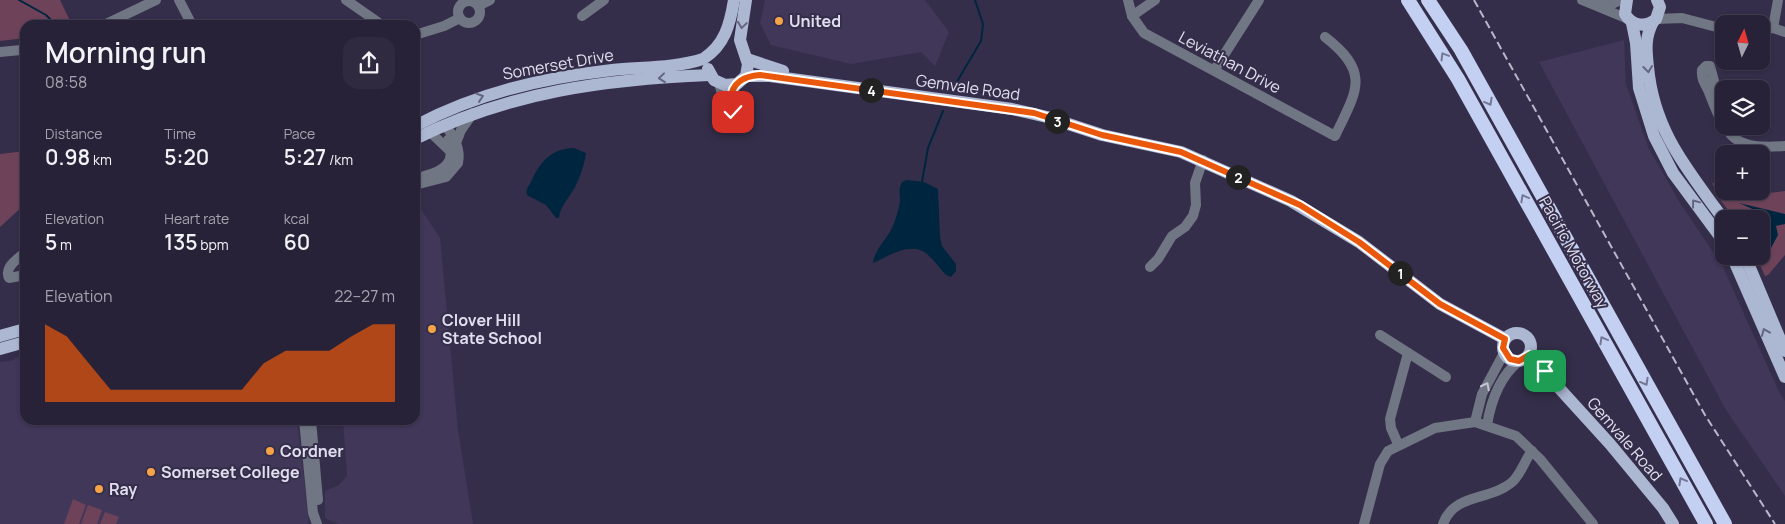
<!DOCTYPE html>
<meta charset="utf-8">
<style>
:root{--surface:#282238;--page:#302a40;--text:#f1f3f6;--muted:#a5a4ae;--line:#443f53;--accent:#ea580c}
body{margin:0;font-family:Manrope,sans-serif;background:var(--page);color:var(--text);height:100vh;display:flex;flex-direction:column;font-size:19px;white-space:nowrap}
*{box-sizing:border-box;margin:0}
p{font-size:16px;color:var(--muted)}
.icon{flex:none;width:28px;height:28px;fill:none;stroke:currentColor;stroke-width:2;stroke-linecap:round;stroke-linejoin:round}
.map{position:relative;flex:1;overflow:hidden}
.details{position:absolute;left:20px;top:20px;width:400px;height:405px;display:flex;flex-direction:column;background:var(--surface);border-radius:15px;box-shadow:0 1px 4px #0004,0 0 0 1px var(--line)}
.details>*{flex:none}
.needle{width:32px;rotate:5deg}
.controls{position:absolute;left:1715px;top:15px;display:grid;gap:10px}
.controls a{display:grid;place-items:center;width:55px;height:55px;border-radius:10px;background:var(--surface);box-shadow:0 1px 4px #0004,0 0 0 1px var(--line);font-size:25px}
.pin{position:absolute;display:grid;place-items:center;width:42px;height:42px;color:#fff;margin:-21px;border-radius:10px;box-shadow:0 2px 8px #0006}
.km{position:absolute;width:25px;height:25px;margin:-12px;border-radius:50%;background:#222;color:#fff;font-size:14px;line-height:25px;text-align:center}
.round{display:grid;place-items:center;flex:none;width:52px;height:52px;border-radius:15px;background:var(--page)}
.head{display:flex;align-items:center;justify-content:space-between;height:85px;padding:0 25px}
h1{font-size:28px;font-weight:600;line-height:38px}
.metrics{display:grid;grid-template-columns:repeat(3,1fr);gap:8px;height:85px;padding:5px 25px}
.metrics div{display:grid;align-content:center}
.metrics b{font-size:21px;font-weight:600}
.metrics small{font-size:14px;font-weight:400}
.metrics p{font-size:14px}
.chart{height:140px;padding:10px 25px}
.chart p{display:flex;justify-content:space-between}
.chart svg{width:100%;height:90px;margin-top:5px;fill:var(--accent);opacity:.7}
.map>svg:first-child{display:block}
</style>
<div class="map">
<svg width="1785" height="524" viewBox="0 0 1785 524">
<rect width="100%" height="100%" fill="#352e4a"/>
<g fill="#403759">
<path d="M765,0H925L949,32L935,66L921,52L851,64L771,45L760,23Z"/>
<path d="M1624,40L1626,84L1648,147L1680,203L1723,267L1780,394L1785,401V496L1726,410L1539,62Z"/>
<path d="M415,200L440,238L458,430L473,524H338L325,518V491L339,485L347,476L343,420H415Z"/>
<path d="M25,354V420H297L309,524H0V362L10,361Z"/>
</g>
<g fill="#6e435a">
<path d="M0,0H60L72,25H25V38L0,41Z"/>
<path d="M25,151V204L0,227V154Z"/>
<path d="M1712,183L1724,186V191L1769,193L1785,191V255L1768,275L1765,276L1756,256H1761V219H1735L1721,201Z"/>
<path d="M73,499L86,505L79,524H64Z"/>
<path d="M88,505L102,510L97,524H81Z"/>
<path d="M105,512L119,517L116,524H100Z"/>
</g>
<g fill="#00253e">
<path d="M574,148L586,153C585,161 581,175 577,183C572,195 560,205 559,218H556L546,205L527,195C525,189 529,186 532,180C541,160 552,149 574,148Z"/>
<path d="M907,180L924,182L938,189L940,237L942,246L956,264V271L951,277L946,275C940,269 935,261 928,255C912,240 889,256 873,263C875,249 886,240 892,228C895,221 899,210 900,201C900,194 898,189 902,182Z"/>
<path d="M1739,203L1785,214V224L1776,226L1778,235L1771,248L1761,249V219H1755L1757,211Z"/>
</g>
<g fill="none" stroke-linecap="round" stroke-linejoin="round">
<g stroke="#00253e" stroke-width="2">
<path d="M19,0L46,15L56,25"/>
<path d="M952,90L981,41L983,24L975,0"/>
<path d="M922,182L928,148L943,111"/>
</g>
<g stroke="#707683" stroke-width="10">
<path d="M179,0L192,25"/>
<path d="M346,0L382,25"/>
<path d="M1128,0L1132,16L1144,33L1335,136C1356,92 1372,73 1325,37"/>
<path d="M1582,0L1628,19"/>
<circle cx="469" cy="12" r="11"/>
<path d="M1598,4H1612L1621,0"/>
<path d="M478,6L490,0"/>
<path d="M582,16L604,0"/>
<path d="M1132,16L1155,0"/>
<path d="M1656,19L1682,18L1724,29"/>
<path d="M104,25L156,0"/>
<path d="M1773,28L1778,0"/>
<path d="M1761,30L1773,28L1785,32"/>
<path d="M415,35L444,26L460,18"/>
<path d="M0,52L21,50"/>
<path d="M1215,69L1259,0"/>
<path d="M719,83L722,94V106"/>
<path d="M1711,97L1714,81L1710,66H1706L1702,70C1701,82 1707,85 1710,95C1727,139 1735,150 1785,146"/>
<circle cx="727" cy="110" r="6"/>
<path d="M732,106V94L737,84"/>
<path d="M430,132L451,152"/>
<path d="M456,143L461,130L473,113"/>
<path d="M424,176C444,171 457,162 448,140"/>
<path d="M415,185L446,177L458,163C461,149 454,135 444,125"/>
<path d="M25,252C17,260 4,267 9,278L25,275"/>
<path d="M1150,267L1158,259L1172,236L1185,227L1193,216L1196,205L1195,183L1203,160"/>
<path d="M1380,335L1446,377"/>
<path d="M304,420L313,513L317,524"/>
<path d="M311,420L318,500"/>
<path d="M1475,422L1482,394L1504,353"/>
<path d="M1487,425C1491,401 1499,377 1519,361"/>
<path d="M1398,444L1391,428L1390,419L1408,353"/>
<path d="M1364,524L1380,464L1388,451L1435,428L1475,422L1516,436L1540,459L1593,524"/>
<path d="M1443,524C1454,493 1489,501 1511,483C1521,475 1524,461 1532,451"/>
</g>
<g stroke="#acb7d2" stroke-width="12">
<path d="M1627,0L1625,14C1632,26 1646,28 1656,19L1660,7L1657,0"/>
<path d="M1653,22C1645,37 1646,49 1648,67C1654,132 1688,170 1724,220"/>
<path d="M1632,23L1636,43L1639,88L1654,136L1673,173L1724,242"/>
<path d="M747,59L783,71"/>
<path d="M708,69L714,80L725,85L737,84L746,76L748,64L740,40L746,0"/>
<path d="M746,76H770L1012,109L1047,117L1102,135L1181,152L1291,201L1359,242L1440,304L1505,339"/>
<path d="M415,126C478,93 542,78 612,70C642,67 675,68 703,59C725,45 730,24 734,0"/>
<path d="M415,139C508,92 607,79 710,75"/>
<path d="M1732,256L1785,377"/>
<path d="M1745,256L1785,351"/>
<circle cx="1517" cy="347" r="14"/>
<path d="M0,336L25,329"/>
<path d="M0,349L25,342"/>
<path d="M1529,355L1610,444L1663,508L1673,524"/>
</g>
<g stroke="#c4d0f2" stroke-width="14">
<path d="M1408,0L1458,79L1706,524"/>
<path d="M1428,0L1461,50L1725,524"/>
</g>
<path stroke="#bbb7cb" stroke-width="2" stroke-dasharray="8 4" stroke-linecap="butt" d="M1474,0L1705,415L1775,524"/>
</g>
<defs><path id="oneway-chevron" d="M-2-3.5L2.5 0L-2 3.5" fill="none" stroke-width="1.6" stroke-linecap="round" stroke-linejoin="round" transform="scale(1.25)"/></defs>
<g stroke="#656580">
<use href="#oneway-chevron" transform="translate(742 25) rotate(98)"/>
<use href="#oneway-chevron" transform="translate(1648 69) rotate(84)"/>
<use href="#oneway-chevron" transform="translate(662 78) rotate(174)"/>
<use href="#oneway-chevron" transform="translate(480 97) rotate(-18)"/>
<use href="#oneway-chevron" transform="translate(1695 203) rotate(-127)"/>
<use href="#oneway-chevron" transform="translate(1765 332) rotate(-113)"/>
</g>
<g stroke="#757796">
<use href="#oneway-chevron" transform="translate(1444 56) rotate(-121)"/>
<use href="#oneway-chevron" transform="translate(1489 102) rotate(61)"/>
<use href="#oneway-chevron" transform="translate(1524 198) rotate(-119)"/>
<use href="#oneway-chevron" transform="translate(1603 340) rotate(-119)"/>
<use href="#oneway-chevron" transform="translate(1645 382) rotate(61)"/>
<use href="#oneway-chevron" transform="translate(1682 481) rotate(-119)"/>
</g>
<use stroke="#c5c4d4" href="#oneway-chevron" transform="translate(1486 386) rotate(-63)"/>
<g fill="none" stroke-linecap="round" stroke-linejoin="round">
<g stroke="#fff" stroke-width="10">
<path id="route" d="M733,112C733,108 731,104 731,100C731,82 745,76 760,75L1034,113L1102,135L1181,152L1300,205L1359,242L1440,304L1505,339L1503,348L1510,359L1519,361L1529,355L1545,371"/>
</g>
<use href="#route" stroke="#ea580c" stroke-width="6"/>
</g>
<g fill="#f6a246" stroke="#352e4a" stroke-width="2">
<circle cx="779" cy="21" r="5"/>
<circle cx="432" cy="329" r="5"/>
<circle cx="270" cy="451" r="5"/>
<circle cx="151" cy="472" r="5"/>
<circle cx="99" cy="489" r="5"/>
</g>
<g text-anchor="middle" stroke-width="4" stroke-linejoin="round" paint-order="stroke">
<g font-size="16" font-weight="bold" fill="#e1deef" stroke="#352e4a" text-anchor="start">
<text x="789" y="27">United</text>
<text x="442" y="326">Clover Hill<tspan x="442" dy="18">State School</tspan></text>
<text x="280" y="457">Cordner</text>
<text x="161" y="478">Somerset College</text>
<text x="109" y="495">Ray</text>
</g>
<g font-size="16" fill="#e1deef" stroke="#352e4a">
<text transform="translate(1230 62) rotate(28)" y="6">Leviathan Drive</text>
<text transform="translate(558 64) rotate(-10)" y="6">Somerset Drive</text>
<text transform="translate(968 87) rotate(8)" y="6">Gemvale Road</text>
<text transform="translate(1574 252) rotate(61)" y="6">Pacific Motorway</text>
<text transform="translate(1625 439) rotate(49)" y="6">Gemvale Road</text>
</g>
</g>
</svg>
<div class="controls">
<a><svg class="needle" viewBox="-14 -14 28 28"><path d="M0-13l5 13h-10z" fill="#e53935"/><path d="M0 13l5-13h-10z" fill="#a5a4ae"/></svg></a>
<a><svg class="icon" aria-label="layers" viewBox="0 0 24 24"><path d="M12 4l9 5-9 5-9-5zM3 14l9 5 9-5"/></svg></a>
<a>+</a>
<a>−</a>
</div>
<div class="pin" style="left:1545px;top:371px;background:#1e9e55"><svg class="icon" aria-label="arrive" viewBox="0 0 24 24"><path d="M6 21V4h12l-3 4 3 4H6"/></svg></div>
<div class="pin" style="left:733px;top:112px;background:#d93025"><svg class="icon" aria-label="check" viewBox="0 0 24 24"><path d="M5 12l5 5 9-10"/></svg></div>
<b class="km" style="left:1400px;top:273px">1</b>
<b class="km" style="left:1238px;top:177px">2</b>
<b class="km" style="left:1057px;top:121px">3</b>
<b class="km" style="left:871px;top:90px">4</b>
<section class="details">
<div class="head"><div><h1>Morning run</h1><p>08:58</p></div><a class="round"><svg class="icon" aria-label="share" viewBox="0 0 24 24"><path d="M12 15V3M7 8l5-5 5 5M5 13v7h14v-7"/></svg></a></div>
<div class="metrics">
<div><p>Distance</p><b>0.98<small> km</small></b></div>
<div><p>Time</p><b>5:20</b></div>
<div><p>Pace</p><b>5:27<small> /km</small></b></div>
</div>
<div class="metrics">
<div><p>Elevation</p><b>5<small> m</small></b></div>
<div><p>Heart rate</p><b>135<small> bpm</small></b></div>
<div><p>kcal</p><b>60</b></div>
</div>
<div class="chart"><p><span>Elevation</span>22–27 m</p>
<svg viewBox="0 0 160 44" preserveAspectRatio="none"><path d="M0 44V6L10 12L20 25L30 38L40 38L50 38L60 38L70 38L80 38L90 38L100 25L110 19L120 19L130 19L140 12L150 6L160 6V44z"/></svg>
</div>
</section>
</div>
